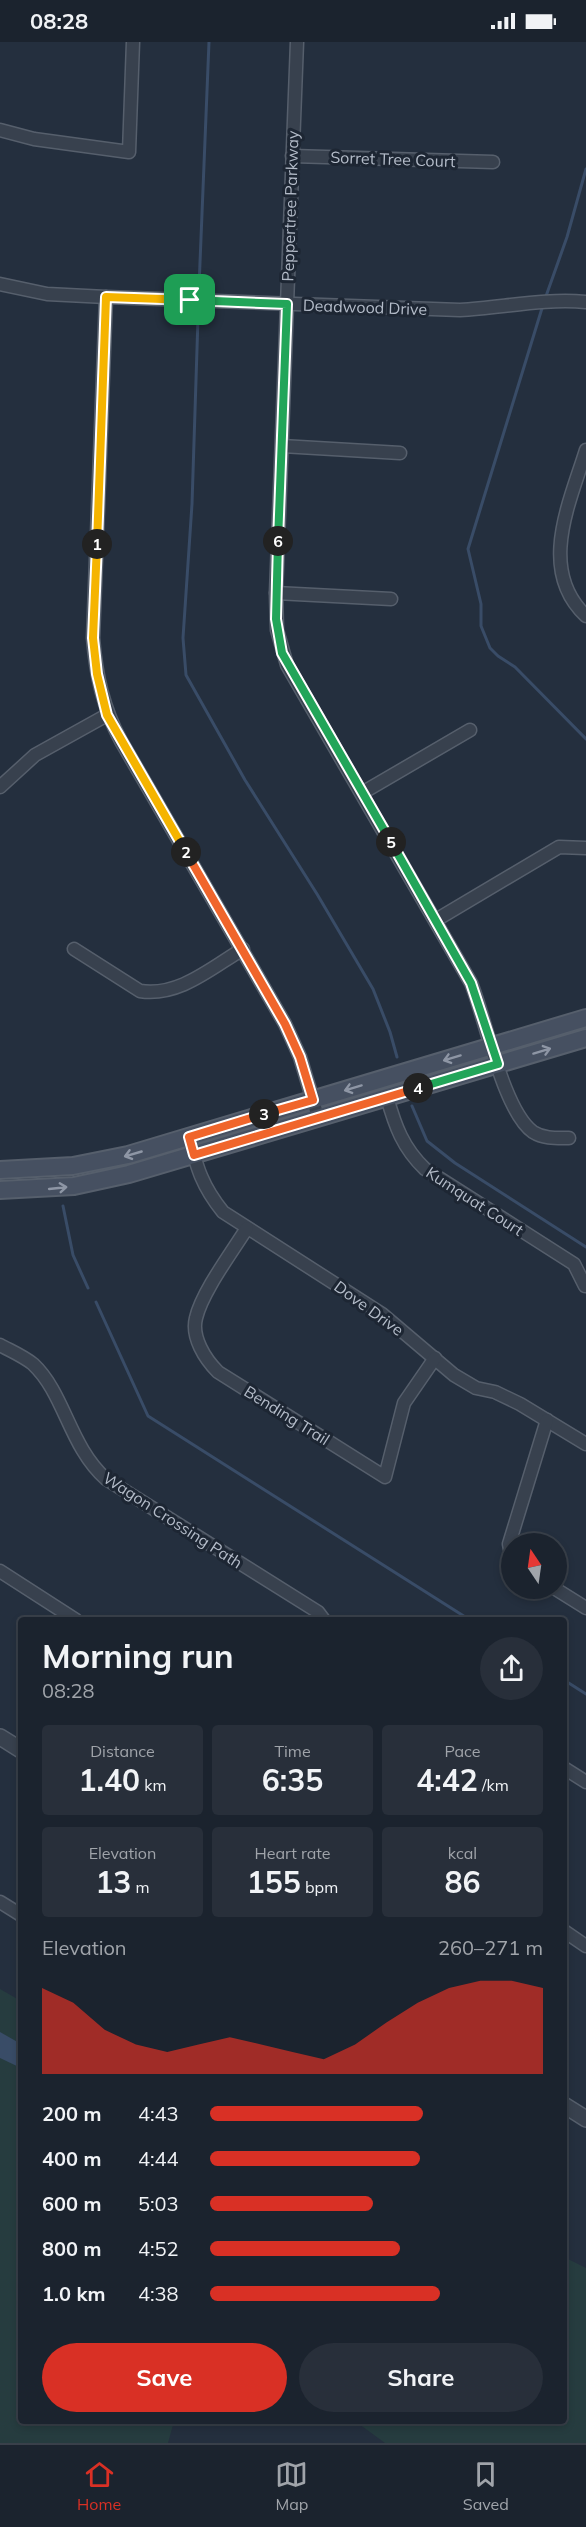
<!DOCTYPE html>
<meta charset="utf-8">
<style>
:root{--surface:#1b232e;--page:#282f3a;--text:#f1f3f6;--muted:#a0a4aa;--line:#39404a;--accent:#d93025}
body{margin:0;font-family:Mulish,sans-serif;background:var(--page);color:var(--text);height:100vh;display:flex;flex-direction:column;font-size:22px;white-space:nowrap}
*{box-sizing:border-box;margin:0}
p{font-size:20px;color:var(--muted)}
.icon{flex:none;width:33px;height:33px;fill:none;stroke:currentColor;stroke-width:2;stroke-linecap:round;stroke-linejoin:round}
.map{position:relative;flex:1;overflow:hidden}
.side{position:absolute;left:18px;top:1575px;width:549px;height:807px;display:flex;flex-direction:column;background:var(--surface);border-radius:6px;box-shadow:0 3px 9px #0003,0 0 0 2px var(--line)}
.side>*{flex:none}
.needle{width:39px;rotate:347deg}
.tools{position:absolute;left:501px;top:1491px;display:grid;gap:12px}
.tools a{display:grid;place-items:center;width:66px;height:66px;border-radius:50%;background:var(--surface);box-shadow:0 3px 9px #0003,0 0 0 2px var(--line);font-size:30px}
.pin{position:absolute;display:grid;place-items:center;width:51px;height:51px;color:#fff;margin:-26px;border-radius:12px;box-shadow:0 3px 9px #0006}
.km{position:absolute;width:30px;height:30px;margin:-15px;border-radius:50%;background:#222;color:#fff;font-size:16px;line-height:30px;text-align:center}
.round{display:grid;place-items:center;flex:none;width:63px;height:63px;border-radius:32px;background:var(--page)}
.overview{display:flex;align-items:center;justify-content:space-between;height:102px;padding:0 24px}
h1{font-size:33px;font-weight:700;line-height:45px}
.metrics{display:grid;grid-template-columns:repeat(3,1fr);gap:9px;height:102px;padding:6px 24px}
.metrics div{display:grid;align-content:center;border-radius:6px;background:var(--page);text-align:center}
.metrics b{font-size:30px;font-weight:700}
.metrics small{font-size:16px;font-weight:400}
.metrics p{font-size:16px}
.chart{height:168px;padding:12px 24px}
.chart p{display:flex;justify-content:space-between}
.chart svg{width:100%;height:108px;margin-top:6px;fill:var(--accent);opacity:.7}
.cta{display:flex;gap:12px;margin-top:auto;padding:12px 24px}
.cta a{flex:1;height:69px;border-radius:36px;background:var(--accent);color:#fff;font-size:24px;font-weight:700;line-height:69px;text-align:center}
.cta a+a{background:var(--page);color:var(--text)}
ul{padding:0 24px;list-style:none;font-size:20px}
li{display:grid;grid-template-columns:96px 72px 1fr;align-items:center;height:45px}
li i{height:15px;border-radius:8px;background:var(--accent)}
.status{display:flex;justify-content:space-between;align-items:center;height:42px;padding:0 30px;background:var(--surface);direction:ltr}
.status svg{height:16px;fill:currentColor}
.tab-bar{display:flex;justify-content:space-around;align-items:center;height:84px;border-top:2px solid var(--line);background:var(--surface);font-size:16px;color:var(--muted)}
.tab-bar a{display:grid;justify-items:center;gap:3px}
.tab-bar .on{color:var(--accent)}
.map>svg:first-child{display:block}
</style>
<div class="status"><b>08:28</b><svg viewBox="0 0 49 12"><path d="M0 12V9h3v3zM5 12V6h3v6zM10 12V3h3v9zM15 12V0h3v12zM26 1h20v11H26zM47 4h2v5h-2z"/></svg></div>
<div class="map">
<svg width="586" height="2401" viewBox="0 0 586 2401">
<rect width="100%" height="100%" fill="#242f3e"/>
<g fill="#263c3f">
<path d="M0,1947L21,1959V2379H174L168,2401H0Z"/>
<path d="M564,2215L586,2226V2401H385L355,2379H564Z"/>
</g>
<path fill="#394c67" d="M0,1990L21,2002V2026L0,2016Z"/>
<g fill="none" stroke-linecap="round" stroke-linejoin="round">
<g stroke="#394c67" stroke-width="3">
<path d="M199,245L209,0"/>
<path d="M545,257L567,195L586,127"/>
<path d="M543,263L468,507L481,562V584L490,606L498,614L515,625L586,697"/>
<path d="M198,276L192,462L183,596L186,633L245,738L317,852L373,947L390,990L397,1015"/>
<path d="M412,1064L427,1099L455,1121L586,1205"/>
<path d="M63,1164L73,1213L88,1246"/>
<path d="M96,1260L148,1374L470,1578"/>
<path d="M564,1638L586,1652"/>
</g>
<g stroke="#565f6c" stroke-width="15">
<g id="minor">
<path d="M297,0L276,551L277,588L287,623L471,941C486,978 503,1068 533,1090C544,1097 557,1096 569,1096"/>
<path d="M0,88L34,97L129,110L133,0"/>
<path d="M292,114L493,120"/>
<path d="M0,242L47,252L106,255L460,268C501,266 544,256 586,260"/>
<path d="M106,255L93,596C96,633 103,666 121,699L285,982L300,1015L318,1075"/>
<path d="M282,404L400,411"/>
<path d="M586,408C570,460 537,528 586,574"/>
<path d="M276,551L391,557"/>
<path d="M0,745L35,713L107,673"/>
<path d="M362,751L470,688"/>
<path d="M436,878L559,805L586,806"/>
<path d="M74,907L140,949C179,955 211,926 243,907"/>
<path d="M387,1055C395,1084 403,1106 425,1127L574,1222L585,1244"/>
<path d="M189,1095C197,1126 202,1144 223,1170L382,1272L454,1333L476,1346L495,1350L520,1362L586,1402"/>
<path d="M247,1186C232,1210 202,1250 196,1276C191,1295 205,1317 218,1330L385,1435L404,1361L435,1316"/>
<path d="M0,1303C11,1309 23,1314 33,1322C65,1352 69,1404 106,1437L318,1570L324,1578"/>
<path d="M512,1517L509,1502L547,1378"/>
<path d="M0,1529L76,1578"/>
<path d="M554,1546L586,1566"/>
<path d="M564,1726L586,1740"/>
<path d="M0,1860L21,1873"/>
<path d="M564,1889L586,1904"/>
</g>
</g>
<g stroke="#565f6c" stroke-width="18">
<g id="tertiary">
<path d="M0,1695L21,1708"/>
<path d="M564,2063L586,2077"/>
</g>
</g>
<g stroke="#565f6c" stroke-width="20">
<g id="secondary">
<path d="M0,1128L73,1124L128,1113L586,976"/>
<path d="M0,1148L74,1144L129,1132L586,996"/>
</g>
</g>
<use href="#minor" stroke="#38414e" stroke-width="12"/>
<use href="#tertiary" stroke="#38414e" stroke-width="15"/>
<use href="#secondary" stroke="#465061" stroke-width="16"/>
</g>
<defs><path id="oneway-shaft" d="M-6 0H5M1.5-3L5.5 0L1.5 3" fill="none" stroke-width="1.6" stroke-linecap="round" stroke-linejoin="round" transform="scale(1.5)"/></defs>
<g stroke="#8e96a5">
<use href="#oneway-shaft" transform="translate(542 1009) rotate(-17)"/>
<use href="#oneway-shaft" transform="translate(452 1016) rotate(163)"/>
<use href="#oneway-shaft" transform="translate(353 1046) rotate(163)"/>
<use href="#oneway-shaft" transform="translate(133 1112) rotate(164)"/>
<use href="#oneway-shaft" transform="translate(58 1146) rotate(-6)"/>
</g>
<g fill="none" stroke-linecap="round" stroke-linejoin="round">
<g stroke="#fff" stroke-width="12">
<path id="split-1" d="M97,502L106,255L190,258"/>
</g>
<g stroke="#fff" stroke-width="12">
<path id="split-2" d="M97,502L93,596L97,632L107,673L186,810"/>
</g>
<g stroke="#fff" stroke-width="12">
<path id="split-3" d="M186,810L285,982L300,1015L313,1058L264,1072"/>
</g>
<g stroke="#fff" stroke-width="12">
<path id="split-4" d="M264,1072L189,1095L194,1113L418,1046"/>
</g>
<g stroke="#fff" stroke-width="12">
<path id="split-5" d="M391,800L471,941L498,1022L418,1046"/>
</g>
<g stroke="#fff" stroke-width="12">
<path id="split-6" d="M278,499L276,577L282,611L391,800"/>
</g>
<g stroke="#fff" stroke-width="12">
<path id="split-7" d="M190,258L287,262L278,499"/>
</g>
<use href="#split-1" stroke="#f5b400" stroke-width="8"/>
<use href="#split-2" stroke="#f5b400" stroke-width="8"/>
<use href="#split-3" stroke="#f0652b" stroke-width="8"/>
<use href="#split-4" stroke="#f0652b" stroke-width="8"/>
<use href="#split-5" stroke="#22a559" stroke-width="8"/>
<use href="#split-6" stroke="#22a559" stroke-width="8"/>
<use href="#split-7" stroke="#22a559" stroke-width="8"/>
</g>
<g text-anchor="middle" stroke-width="6" stroke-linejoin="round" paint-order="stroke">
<g font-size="16" fill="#b4bcc9" stroke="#1d2633">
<text transform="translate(393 117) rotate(2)" y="6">Sorret Tree Court</text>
<text transform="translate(290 164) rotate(-88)" y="6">Peppertree Parkway</text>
<text transform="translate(365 265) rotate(2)" y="6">Deadwood Drive</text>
<text transform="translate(475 1159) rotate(33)" y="6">Kumquat Court</text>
<text transform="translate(369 1266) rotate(36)" y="6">Dove Drive</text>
<text transform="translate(287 1373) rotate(32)" y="6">Bending Trail</text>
<text transform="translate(173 1478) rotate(33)" y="6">Wagon Crossing Path</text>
</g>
</g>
</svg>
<div class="tools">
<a><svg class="needle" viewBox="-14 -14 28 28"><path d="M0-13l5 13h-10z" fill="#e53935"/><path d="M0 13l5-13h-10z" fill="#a0a4aa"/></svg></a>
</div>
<div class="pin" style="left:190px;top:258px;background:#1e9e55"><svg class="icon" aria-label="arrive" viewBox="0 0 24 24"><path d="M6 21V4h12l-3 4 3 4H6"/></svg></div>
<b class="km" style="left:97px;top:502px">1</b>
<b class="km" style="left:186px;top:810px">2</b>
<b class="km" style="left:264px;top:1072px">3</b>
<b class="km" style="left:418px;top:1046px">4</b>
<b class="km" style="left:391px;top:800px">5</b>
<b class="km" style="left:278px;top:499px">6</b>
<section class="side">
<div class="overview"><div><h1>Morning run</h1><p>08:28</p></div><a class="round"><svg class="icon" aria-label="share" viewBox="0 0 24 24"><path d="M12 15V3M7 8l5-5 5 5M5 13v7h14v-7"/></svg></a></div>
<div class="metrics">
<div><p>Distance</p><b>1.40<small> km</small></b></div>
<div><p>Time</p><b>6:35</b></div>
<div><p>Pace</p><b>4:42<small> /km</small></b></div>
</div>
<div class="metrics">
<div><p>Elevation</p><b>13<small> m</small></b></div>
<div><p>Heart rate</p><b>155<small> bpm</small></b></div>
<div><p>kcal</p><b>86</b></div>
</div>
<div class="chart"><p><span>Elevation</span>260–271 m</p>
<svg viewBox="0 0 160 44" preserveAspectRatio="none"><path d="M0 44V9L10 15L20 26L30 32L40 35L50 32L60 29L70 32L80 35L90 38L100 32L110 23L120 15L130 9L140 6L150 6L160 9V44z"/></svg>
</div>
<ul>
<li><b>200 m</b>4:43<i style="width:64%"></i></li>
<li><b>400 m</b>4:44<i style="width:63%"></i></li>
<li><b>600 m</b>5:03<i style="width:49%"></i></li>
<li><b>800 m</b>4:52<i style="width:57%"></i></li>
<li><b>1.0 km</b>4:38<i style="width:69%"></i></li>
</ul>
<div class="cta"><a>Save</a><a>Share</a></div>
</section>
</div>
<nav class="tab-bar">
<a class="on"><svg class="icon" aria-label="home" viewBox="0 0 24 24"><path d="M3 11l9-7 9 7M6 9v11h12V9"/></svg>Home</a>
<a><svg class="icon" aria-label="map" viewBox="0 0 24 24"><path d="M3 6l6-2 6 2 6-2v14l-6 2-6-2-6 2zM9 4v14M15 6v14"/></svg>Map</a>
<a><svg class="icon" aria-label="saved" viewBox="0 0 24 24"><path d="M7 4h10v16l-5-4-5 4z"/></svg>Saved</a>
</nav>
